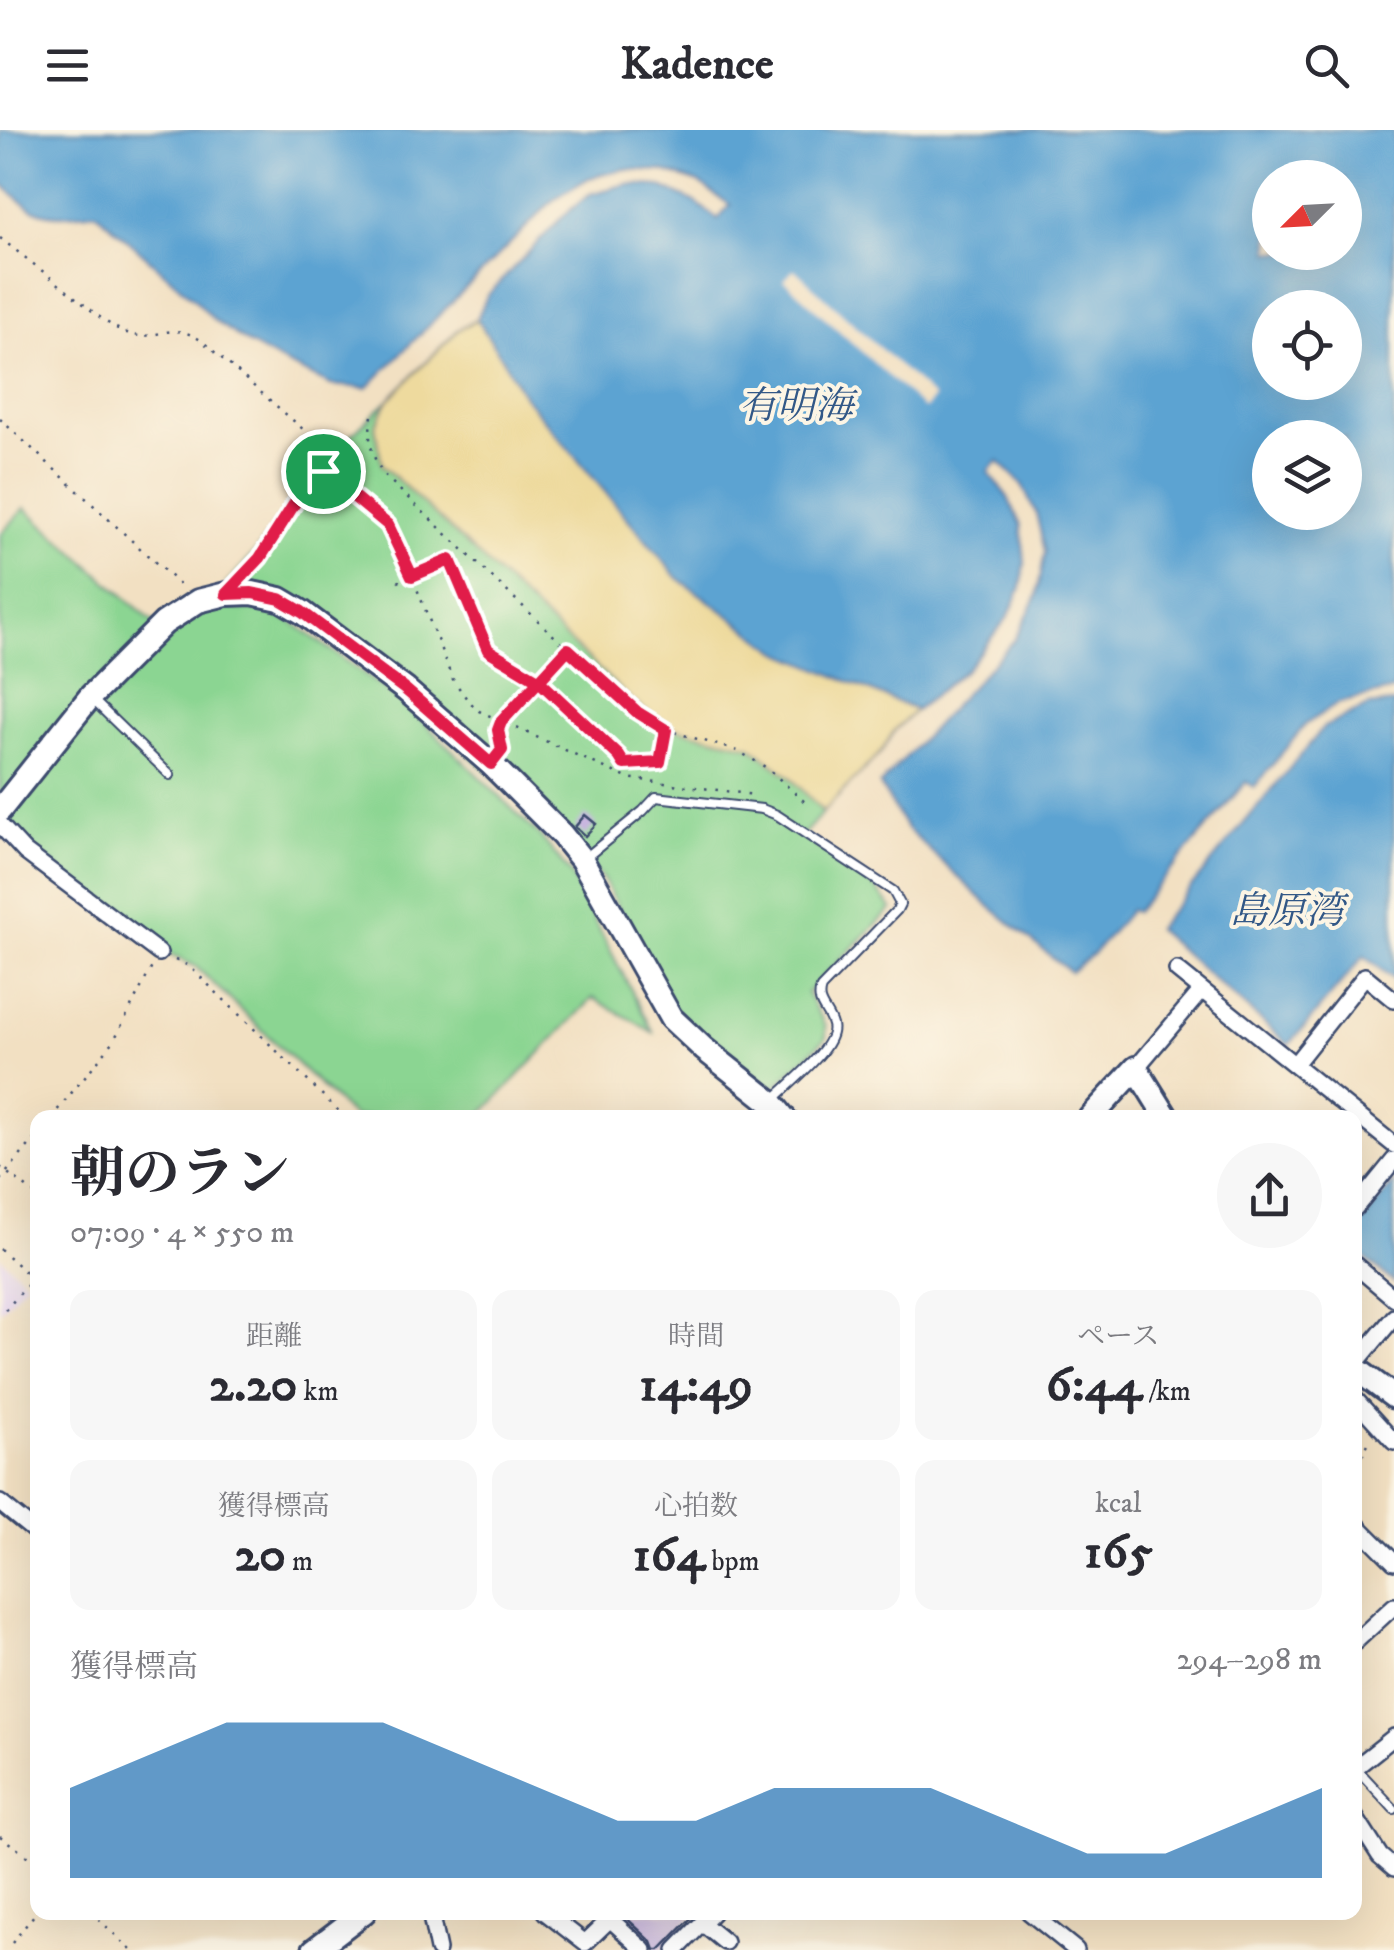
<!DOCTYPE html>
<html lang="ja">
<meta charset="utf-8">
<style>
:root{--surface:#fff;--page:#f7f7f7;--text:#2b2b33;--muted:#7c7c81;--accent:#1f6fb2}
body{margin:0;font-family:"IM FELL DW Pica","Noto Serif JP",serif;background:var(--page);color:var(--text);height:100vh;display:flex;flex-direction:column;font-size:38px;white-space:nowrap}
*{box-sizing:border-box;margin:0}
p{font-size:32px;color:var(--muted)}
.icon{flex:none;width:55px;height:55px;fill:none;stroke:currentColor;stroke-width:2;stroke-linecap:round;stroke-linejoin:round}
.map{position:relative;flex:1;overflow:hidden}
.details{position:absolute;left:30px;top:980px;width:1332px;height:810px;display:flex;flex-direction:column;background:var(--surface);border-radius:20px;box-shadow:0 10px 40px #0002}
.details>*{flex:none}
.needle{width:65px;rotate:246deg}
.tools{position:absolute;left:1252px;top:30px;display:grid;gap:20px}
.tools a{display:grid;place-items:center;width:110px;height:110px;border-radius:50%;background:var(--surface);box-shadow:0 10px 40px #0002;font-size:50px}
.pin{position:absolute;display:grid;place-items:center;width:85px;height:85px;color:#fff;margin:-42px;border:5px solid #fff;border-radius:50%;box-shadow:0 2px 10px #0007}
.round{display:grid;place-items:center;flex:none;width:105px;height:105px;border-radius:52px;background:var(--page)}
.summary{display:flex;align-items:center;justify-content:space-between;height:170px;padding:0 40px}
h1{font-size:55px;font-weight:700;line-height:75px}
.stats{display:grid;grid-template-columns:repeat(3,1fr);gap:15px;height:170px;padding:10px 40px}
.stats div{display:grid;align-content:center;border-radius:20px;background:var(--page);text-align:center}
.stats b{font-size:50px;font-weight:700}
.stats small{font-size:28px;font-weight:400}
.stats p{font-size:28px}
.chart{height:280px;padding:20px 40px}
.chart p{display:flex;justify-content:space-between}
.chart svg{width:100%;height:180px;margin-top:10px;fill:var(--accent);opacity:.7}
header{display:flex;justify-content:space-between;align-items:center;height:130px;padding:0 40px;background:var(--surface);font-size:45px;font-weight:700}
.map>svg:first-child{display:block}
</style>
<header><svg class="icon" aria-label="menu" viewBox="0 0 24 24"><path d="M4 6h16M4 12h16M4 18h16"/></svg>Kadence<svg class="icon" aria-label="search" viewBox="0 0 24 24"><circle cx="10" cy="10" r="6"/><path d="M15 15l6 6"/></svg></header>
<div class="map">
<svg width="1394" height="1820" viewBox="0 0 1394 1820">
<rect width="100%" height="100%" fill="#fcf5e5"/>
<filter id="ink" filterUnits="userSpaceOnUse"><feTurbulence type="fractalNoise" baseFrequency=".01" numOctaves="2"/><feDisplacementMap in="SourceGraphic" scale="20" xChannelSelector="R" yChannelSelector="G"/><feConvolveMatrix kernelMatrix="1 2 1 2 8 2 1 2 1" color-interpolation-filters="sRGB"/></filter>
<filter id="wash" filterUnits="userSpaceOnUse"><feTurbulence type="fractalNoise" baseFrequency=".0048" numOctaves="4" result="noise"/><feDisplacementMap in="SourceGraphic" scale="40" xChannelSelector="R" yChannelSelector="G"/><feGaussianBlur stdDeviation="2.25" result="paint"/><feColorMatrix in="noise" values="0 0 0 0 0 0 0 0 0 0 0 0 0 0 0 0 0 1.4 0 .05"/><feComposite in="paint" operator="in"/></filter>
<g filter="url(#wash)">
<rect width="100%" height="100%" fill="#f2e0c2"/>
<path fill="#e4d3f2" d="M0,1127L27,1152L0,1181Z"/>
<g fill="#8bd592" stroke="#538278" stroke-width="2.5">
<path d="M388,270L375,297L751,616L791,648L823,682L802,706C838,729 868,743 892,779L807,863L826,896V908L773,959L739,937L672,877L602,748L307,476L226,455L259,418L311,343Z"/>
<path d="M25,378L164,502L195,485L216,478L262,480L291,491L405,574L541,707L570,743L653,902L593,868L479,987H353L195,836L159,820L23,712L0,688V405Z"/>
</g>
<path fill="#eeda9e" stroke="#84847e" stroke-width="2.5" d="M477,189L503,230L524,266L678,448L779,522L916,580L894,601L882,621L823,682L791,648L751,616L674,598L637,575L382,335L375,296L388,270L458,200Z"/>
<g fill="#5ca3d2" stroke="#3c6998" stroke-width="2.5" fill-rule="evenodd">
<path d="M0,0H1394V560L1339,573L1306,594L1254,657L1246,652L1135,782L1130,780L1094,823L1070,842L987,774L906,698L880,655L1015,509L1037,466L1045,422L1036,383L1021,353L998,331L988,342L1007,366L1021,395L1025,433L1021,458L1008,487L967,538L916,580L779,522L678,448L524,266L503,230L477,189L487,166L563,86L590,64L627,54L659,56L694,71L718,89L730,75L699,53L663,41L625,39L589,48L554,69L367,258L331,255L278,230L249,214L215,191L194,169L96,82C44,88 38,88 0,52ZM1270,48H1345V122H1270ZM1270,178H1345V252H1270ZM1270,308H1345V382H1270Z"/>
<path d="M1394,573V850L1364,826L1289,915L1156,799L1324,597L1368,576Z"/>
<path d="M1394,1052V1153L1355,1120V1101Z"/>
</g>
<path fill="#f2e0c2" d="M794,139L934,268L924,279L784,150Z"/>
<g id="blocks">
<g fill="#b49cde">
<path d="M585,685L596,694L585,706L575,697Z"/>
<path d="M620,1782H697L660,1820H655L652,1812Z"/>
</g>
</g>
</g>
<g filter="url(#ink)">
<use href="#blocks" fill-opacity="0" stroke="#3b4a6d" stroke-width="2.5"/>
<g fill="none" stroke-linecap="round" stroke-linejoin="round">
<g stroke="#3b4a6d" stroke-width="12">
<g id="lane">
<path d="M93,570L170,645"/>
<path d="M584,729L643,681L656,667L762,679L777,685L893,761L900,774L897,780L821,858C815,874 828,880 832,895C838,916 789,954 774,969"/>
<path d="M1356,1638L1394,1679"/>
</g>
</g>
<g stroke="#3b4a6d" stroke-width="20">
<g id="street">
<path d="M0,695L25,722L159,823"/>
<path d="M1177,840L1394,1015"/>
<path d="M1295,934L1365,846L1394,870"/>
<path d="M1136,938L1201,861"/>
<path d="M1355,1078L1394,1030"/>
<path d="M1355,1135L1394,1168"/>
<path d="M1355,1234L1394,1187"/>
<path d="M1355,1269L1394,1312"/>
<path d="M0,1373L38,1404"/>
<path d="M1355,1393L1394,1432"/>
<path d="M1355,1512L1394,1476"/>
<path d="M1355,1638L1394,1607"/>
<path d="M1355,1687L1380,1726L1394,1738"/>
<path d="M430,1782L438,1820"/>
<path d="M545,1782L585,1813L610,1789L644,1820"/>
<path d="M1029,1782L1076,1820"/>
<path d="M703,1794L725,1812"/>
<path d="M676,1820L713,1782"/>
</g>
</g>
<g stroke="#3b4a6d" stroke-width="28">
<g id="secondary">
<path d="M0,680L90,567L164,493L198,471L226,464L252,463L280,469L302,482L406,560L491,634L562,705L582,730L671,888L704,919L771,972L784,988"/>
<path d="M1090,988L1136,938L1167,988"/>
<path d="M1355,1238L1394,1267"/>
<path d="M314,1820L364,1782"/>
</g>
</g>
<g stroke="#3b4a6d" stroke-width="2.5" stroke-dasharray="2.5 8" stroke-linecap="butt">
<path d="M0,108C27,129 54,150 81,172C95,183 110,197 127,203C156,214 169,188 202,211L328,321L324,338"/>
<path d="M372,286C367,311 371,327 386,347L568,519L637,581L667,600L738,621L767,638L806,673"/>
<path d="M0,289L182,457"/>
<path d="M248,442L272,410L310,349L323,341L388,395L412,446L452,548L467,569L479,581L627,648L755,665"/>
<path d="M398,452L450,430L488,520L537,550L619,625L624,633L660,632L666,601"/>
<path d="M501,616L498,600L501,592L566,521"/>
<path d="M175,830L189,836L346,988"/>
<path d="M51,988L113,912L152,837"/>
<path d="M0,1037L38,1067"/>
<path d="M0,1050L38,1005"/>
<path d="M0,1119L33,1149L0,1186"/>
<path d="M1355,1333L1362,1327L1370,1309"/>
<path d="M0,1706L38,1734"/>
<path d="M91,1782L131,1820"/>
<path d="M12,1813L38,1780"/>
</g>
<use href="#lane" stroke="#fff" stroke-width="8"/>
<use href="#street" stroke="#fff" stroke-width="15"/>
<use href="#secondary" stroke="#fff" stroke-width="22"/>
</g>
</g>
<g fill="none" stroke-linecap="round" stroke-linejoin="round" filter="url(#ink)">
<g stroke="#fff" stroke-width="20">
<path id="route" d="M323,341L310,349L260,428L226,464L252,463L280,469L302,482L406,560L491,634L502,620L498,600L501,592L568,519L637,582L666,600L660,632L624,634L619,626L538,550L488,520L450,430L412,446L388,395L323,341"/>
</g>
<use href="#route" stroke="#e11d48" stroke-width="12"/>
</g>
<g text-anchor="middle" stroke-width="8" stroke-linejoin="round" paint-order="stroke">
<g font-size="38" font-style="italic" fill="#325887" stroke="#fcf5e5">
<text x="796" y="288">有明海</text>
<text x="1287" y="793">島原湾</text>
</g>
</g>
</svg>
<div class="tools">
<a><svg class="needle" viewBox="-14 -14 28 28"><path d="M0-13l5 13h-10z" fill="#e53935"/><path d="M0 13l5-13h-10z" fill="#7c7c81"/></svg></a>
<a><svg class="icon" aria-label="locate" viewBox="0 0 24 24"><circle cx="12" cy="12" r="6"/><path d="M12 2v4M12 18v4M2 12h4M18 12h4"/></svg></a>
<a><svg class="icon" aria-label="layers" viewBox="0 0 24 24"><path d="M12 4l9 5-9 5-9-5zM3 14l9 5 9-5"/></svg></a>
</div>
<div class="pin" style="left:323px;top:341px;background:#1e9e55"><svg class="icon" aria-label="arrive" viewBox="0 0 24 24"><path d="M6 21V4h12l-3 4 3 4H6"/></svg></div>
<section class="details">
<div class="summary"><div><h1>朝のラン</h1><p>07:09 · 4 × 550 m</p></div><a class="round"><svg class="icon" aria-label="share" viewBox="0 0 24 24"><path d="M12 15V3M7 8l5-5 5 5M5 13v7h14v-7"/></svg></a></div>
<div class="stats">
<div><p>距離</p><b>2.20<small> km</small></b></div>
<div><p>時間</p><b>14:49</b></div>
<div><p>ペース</p><b>6:44<small> /km</small></b></div>
</div>
<div class="stats">
<div><p>獲得標高</p><b>20<small> m</small></b></div>
<div><p>心拍数</p><b>164<small> bpm</small></b></div>
<div><p>kcal</p><b>165</b></div>
</div>
<div class="chart"><p><span>獲得標高</span>294–298 m</p>
<svg viewBox="0 0 160 44" preserveAspectRatio="none"><path d="M0 44V22L10 14L20 6L30 6L40 6L50 14L60 22L70 30L80 30L90 22L100 22L110 22L120 30L130 38L140 38L150 30L160 22V44z"/></svg>
</div>
</section>
</div>
